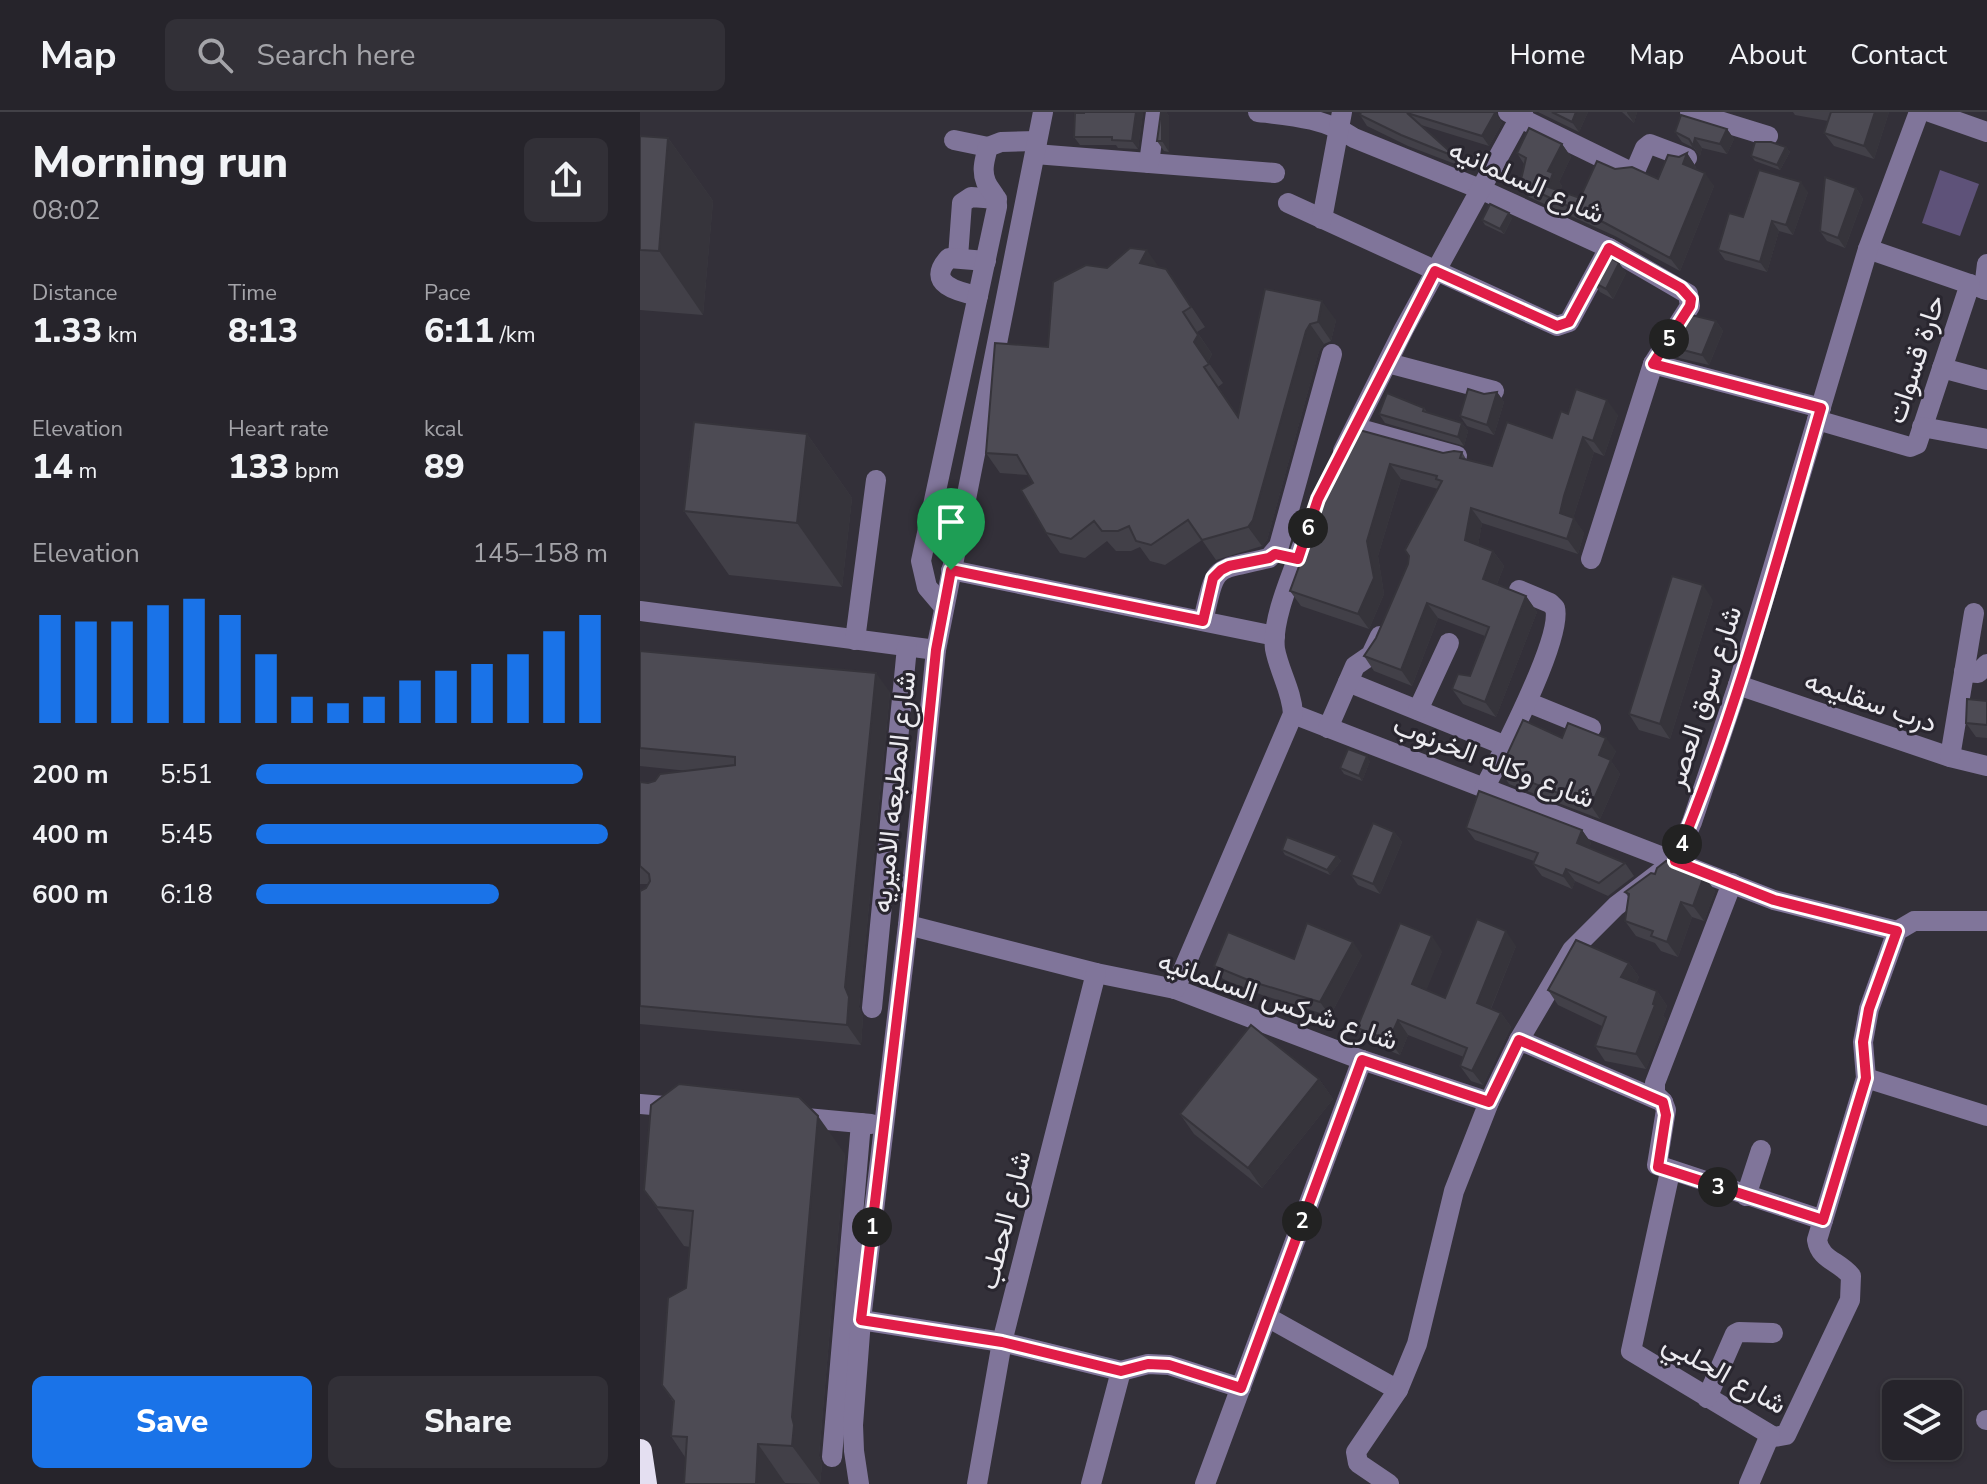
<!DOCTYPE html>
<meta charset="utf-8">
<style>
:root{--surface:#26242b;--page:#323037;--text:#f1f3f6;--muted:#a4a4a9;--line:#424147;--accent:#1a73e8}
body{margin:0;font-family:"Nunito Sans",Vazirmatn,sans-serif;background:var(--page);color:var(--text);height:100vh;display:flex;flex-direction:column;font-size:30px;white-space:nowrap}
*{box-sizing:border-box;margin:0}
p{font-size:26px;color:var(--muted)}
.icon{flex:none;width:44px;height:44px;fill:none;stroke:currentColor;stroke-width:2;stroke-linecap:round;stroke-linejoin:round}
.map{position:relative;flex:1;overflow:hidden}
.details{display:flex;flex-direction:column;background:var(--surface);width:640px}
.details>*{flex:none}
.fabs{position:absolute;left:1242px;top:1268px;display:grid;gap:16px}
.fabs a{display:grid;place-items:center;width:80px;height:80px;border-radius:12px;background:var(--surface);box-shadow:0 2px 6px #0004,0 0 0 2px var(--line);font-size:40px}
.pin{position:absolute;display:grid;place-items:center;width:68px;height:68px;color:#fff;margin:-82px -34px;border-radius:50% 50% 50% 0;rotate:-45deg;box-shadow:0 0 8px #0007}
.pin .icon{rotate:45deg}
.km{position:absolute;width:40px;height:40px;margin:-20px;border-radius:50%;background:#222;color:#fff;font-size:22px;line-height:40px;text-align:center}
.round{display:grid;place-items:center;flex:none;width:84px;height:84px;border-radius:12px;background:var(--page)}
.overview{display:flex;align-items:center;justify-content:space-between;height:136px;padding:0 32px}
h1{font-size:44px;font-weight:800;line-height:60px}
.figures{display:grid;grid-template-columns:repeat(3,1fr);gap:12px;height:136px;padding:8px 32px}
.figures div{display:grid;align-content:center}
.figures b{font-size:34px;font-weight:800}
.figures small{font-size:22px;font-weight:400}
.figures p{font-size:22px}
.chart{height:224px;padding:16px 32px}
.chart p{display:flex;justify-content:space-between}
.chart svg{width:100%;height:144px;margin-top:8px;stroke:var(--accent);stroke-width:6}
.primary-button{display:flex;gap:16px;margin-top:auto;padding:16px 32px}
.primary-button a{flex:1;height:92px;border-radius:12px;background:var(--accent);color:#fff;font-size:32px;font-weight:800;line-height:92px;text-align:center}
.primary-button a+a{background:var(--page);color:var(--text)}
ul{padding:0 32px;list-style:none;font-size:26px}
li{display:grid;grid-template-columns:128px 96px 1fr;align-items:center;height:60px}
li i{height:20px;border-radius:10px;background:var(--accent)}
header{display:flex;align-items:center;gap:48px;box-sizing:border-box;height:112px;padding:0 40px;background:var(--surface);border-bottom:2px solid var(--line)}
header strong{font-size:38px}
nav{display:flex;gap:44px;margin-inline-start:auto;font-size:28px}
.search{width:560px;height:72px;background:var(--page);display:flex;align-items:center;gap:20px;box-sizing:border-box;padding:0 28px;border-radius:12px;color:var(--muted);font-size:30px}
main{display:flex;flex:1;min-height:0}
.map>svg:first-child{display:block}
</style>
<header>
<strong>Map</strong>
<div class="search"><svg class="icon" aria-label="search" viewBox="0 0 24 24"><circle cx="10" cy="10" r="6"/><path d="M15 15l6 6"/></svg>Search here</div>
<nav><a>Home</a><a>Map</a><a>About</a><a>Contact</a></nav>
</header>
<main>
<section class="details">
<div class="overview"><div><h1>Morning run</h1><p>08:02</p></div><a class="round"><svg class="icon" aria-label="share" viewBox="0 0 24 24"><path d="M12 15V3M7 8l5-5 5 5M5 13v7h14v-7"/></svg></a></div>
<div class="figures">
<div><p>Distance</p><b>1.33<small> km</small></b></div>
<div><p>Time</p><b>8:13</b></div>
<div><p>Pace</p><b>6:11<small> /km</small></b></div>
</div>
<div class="figures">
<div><p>Elevation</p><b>14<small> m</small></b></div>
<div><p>Heart rate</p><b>133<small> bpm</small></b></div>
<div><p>kcal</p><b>89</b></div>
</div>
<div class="chart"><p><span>Elevation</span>145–158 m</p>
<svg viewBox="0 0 160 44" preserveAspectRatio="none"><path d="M5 44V11M15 44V13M25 44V13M35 44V8M45 44V6M55 44V11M65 44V23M75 44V36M85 44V38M95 44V36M105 44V31M115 44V28M125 44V26M135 44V23M145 44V16M155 44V11"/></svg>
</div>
<ul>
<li><b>200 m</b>5:51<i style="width:93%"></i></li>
<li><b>400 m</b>5:45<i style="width:100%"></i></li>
<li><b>600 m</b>6:18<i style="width:69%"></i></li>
</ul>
<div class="primary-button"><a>Save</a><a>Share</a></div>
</section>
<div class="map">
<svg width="1347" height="1372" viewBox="0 0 1347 1372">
<rect width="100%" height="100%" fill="#333039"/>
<path fill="#5e5279" d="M1300,58L1339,72L1320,124L1282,111Z"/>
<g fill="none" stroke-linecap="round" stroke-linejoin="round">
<g stroke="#80759a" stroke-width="20">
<path d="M618,0C653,4 684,6 714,26L840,77L969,136L1048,182L1050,194L1013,252L951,447"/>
<path d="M868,0L989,59L996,57L1005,36L1010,32L1047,46"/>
<path d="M1050,0L1128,24"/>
<path d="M1290,0L1347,20"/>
<path d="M314,28L348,35"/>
<path d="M395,42L635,61"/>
<path d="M509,51L516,0"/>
<path d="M648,91L917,214L929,210L969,136"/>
<path d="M682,107L702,0"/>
<path d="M1228,137L1347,178"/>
<path d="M318,145L322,91L331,85L357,87"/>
<path d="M1344,177L1347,152"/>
<path d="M338,184C319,180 284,172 309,146L346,149"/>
<path d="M748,251L854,279"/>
<path d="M1013,252L1181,296"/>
<path d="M1302,256L1347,268"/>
<path d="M1177,308L1270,335L1277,332L1330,172"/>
<path d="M1282,315L1347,327"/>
<path d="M716,316L817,344"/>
<path d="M703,339L764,217L883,0"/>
<path d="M311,458L635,524"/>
<path d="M304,495L287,475L281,449L357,95C358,83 350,80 346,70C341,58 345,47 348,35L361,30L397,29"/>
<path d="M0,499L296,538"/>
<path d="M563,509C577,449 572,460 629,446L639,434L692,242"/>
<path d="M215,528L236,368"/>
<path d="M1324,560L1338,561L1347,552"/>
<path d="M708,570L866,634"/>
<path d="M1098,573L1310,645L1347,654"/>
<path d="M887,590L951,616"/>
<path d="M778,598L809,531"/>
<path d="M653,602L1134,788L1257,819"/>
<path d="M688,616L715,554L731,543L740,524"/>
<path d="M1310,645L1334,501"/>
<path d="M845,675C861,643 923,526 915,496L910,491L879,478"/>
<path d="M1092,771L1015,971V982L1023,990L1026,998L1017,1053L1183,1108"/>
<path d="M268,813L456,861L535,877L722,948L849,990"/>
<path d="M535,877L653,602C652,579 639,559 635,537C631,505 656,454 666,423"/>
<path d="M232,896L267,535"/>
<path d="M879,928L1023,990"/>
<path d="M1226,966L1347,1004"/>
<path d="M0,992L36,995"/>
<path d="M155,1005L231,1012"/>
<path d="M1030,1060L991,1239L1134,1325L1146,1323L1210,1188L1211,1164C1199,1149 1180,1148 1177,1128L1226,966L1223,930L1229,897L1257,819L1274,809H1347"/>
<path d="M1106,1084L1121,1038"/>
<path d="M627,1205L758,1278"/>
<path d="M221,1208L362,1230L481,1259L508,1252L529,1253L601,1276"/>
<path d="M1067,1286L1095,1222L1099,1220L1133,1221"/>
<path d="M1346,1308H1347"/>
<path d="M192,1345L221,1011"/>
<path d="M219,1372L214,1339L213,1313L221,1208L268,813L296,538L403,0"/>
<path d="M337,1372L362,1230L456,861"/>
<path d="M451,1372L481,1259"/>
<path d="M565,1372L722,948"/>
<path d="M749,1372L718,1351L716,1340L758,1278L777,1232L814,1079L849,990L879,928L932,838L976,794L1035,749L1052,710L1098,573L1228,137L1279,0"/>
<path d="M1109,1372L1130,1323"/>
</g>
<path stroke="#e4dff1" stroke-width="24" d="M0,1339L5,1372"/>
</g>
<g fill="#424048">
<path d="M503,0L498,37L478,36L476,33H440L434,25L444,1Z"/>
<path d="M521,0H526L529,4V40L524,39L517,29Z"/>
<path d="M721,0H856L857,4L862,11L849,34L781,13L816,45L823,55L768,34L727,14L720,3Z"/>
<path d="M898,0H948L939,20Z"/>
<path d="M982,0H997L994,11Z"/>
<path d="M1153,0H1249L1234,47L1194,34L1184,21L1188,9L1155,3Z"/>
<path d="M1087,17L1094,27L1087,42L1062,36L1060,44L1054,36L1042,30L1035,20Z"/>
<path d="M0,24L28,26L73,89L63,203L0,198Z"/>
<path d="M922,32L931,45L919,70L922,74L920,79L940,86L975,57L1018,67L1039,45L1047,41L1056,55V57L1074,74L1040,159L975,124L889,85L880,72L884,52L877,41Z"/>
<path d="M1146,35L1150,40L1140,58L1115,49L1111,44Z"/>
<path d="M1216,76L1223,87L1205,136L1187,129L1180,119Z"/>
<path d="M1168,80L1153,123L1139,119L1127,160L1085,148L1078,138L1103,105Z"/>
<path d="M872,106L864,122L845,113L842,108Z"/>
<path d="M979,151L986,161L973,187L960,180L953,170Z"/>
<path d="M519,155L526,157L565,215L557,220L572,242L568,250L583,271L578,275L598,304L625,177L696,208L691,229L684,232L679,239L627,428L622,434L576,448L562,428L525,453L510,449L500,435L491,439H476L467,429L445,446L420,441L406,421L393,371L388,363L360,361L346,341L408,235L467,156Z"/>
<path d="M1076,209L1083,219L1069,253L1039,246L1032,235Z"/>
<path d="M857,280L864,290L854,323L827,314L820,304Z"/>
<path d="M784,296L787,300L822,311L828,319L824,334L745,311L739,302Z"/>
<path d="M928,302L978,303L964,344L954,340L935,400L933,406L944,421L938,442L842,411L838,433L853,439L864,454L857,472L886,484L897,500L856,605L823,592L812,577L830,564L845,524L798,506L772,574L734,559L724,544L736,526L768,452L798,377L761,367L738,444L744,482L729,517L661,494L650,479L660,451L657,447L701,336L803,341L822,340L826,347L852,354L912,326Z"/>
<path d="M167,322L212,386L202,475L89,463L44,399Z"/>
<path d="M1073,488L1030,627L999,618L989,602Z"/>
<path d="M0,539L250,580L219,895L223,905L221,933L0,912V779L6,776L8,772H0V670L8,671L48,659L0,654Z"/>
<path d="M1347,589V626L1336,625L1326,611Z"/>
<path d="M922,626L976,639L971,649L980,662L960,707L869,672L860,658Z"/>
<path d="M730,649L722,669L704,662L700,656Z"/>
<path d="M826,716L942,718L951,731L949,736L985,751L994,764L968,784L935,769L932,777L902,764L893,752L894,749L835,728Z"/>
<path d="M754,720L762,730L740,782L718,773L711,763Z"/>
<path d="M642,738L697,744L701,749L690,763L645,743Z"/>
<path d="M1015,762L1064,764L1075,779L1064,809L1052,805L1038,845L1021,839L1015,831L996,824L985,809L989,786L985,780Z"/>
<path d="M876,834L851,897L861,901L871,915L843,973L831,969L820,954L824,945L768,923L760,943L728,930L717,916L802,839L786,878L805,886Z"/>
<path d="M722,843L690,904L622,883L583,867L574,854L654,847Z"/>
<path d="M989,851L999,865L996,871L1017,879L1027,894L1023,904L1026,907L1006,957L965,949L955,934L962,914L918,893L908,878Z"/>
<path d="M679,967L693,987L622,1076L554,1022L540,1002Z"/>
<path d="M205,1042L179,1344L182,1352L180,1372L145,1371L45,1345L31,1324L34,1291L22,1273L46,1176L50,1135L44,1134L4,1078Z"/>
</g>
<g fill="#36343b">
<path d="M496,0H503L498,37L492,29Z"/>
<path d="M522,0H526L529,4V40L522,29Z"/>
<path d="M852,0H856L857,4L862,11L849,34L842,24Z"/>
<path d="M936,0H948L939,20L932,10Z"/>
<path d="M987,0H997L994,11L987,1Z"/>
<path d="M1235,0H1249L1234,47L1224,34Z"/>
<path d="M1087,17L1094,27L1087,42L1080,32Z"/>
<path d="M28,26L73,89L63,203L19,139Z"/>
<path d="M1055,26L1062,36L1060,44L1053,34Z"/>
<path d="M922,32L931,45L919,70L922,74L917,88L908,75V59Z"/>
<path d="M1146,35L1150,40L1140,58L1137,53Z"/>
<path d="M1047,41L1056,55L1053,65L1043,52Z"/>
<path d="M1065,61L1074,74L1040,159L1030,146Z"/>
<path d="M1161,70L1168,80L1153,123L1146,113Z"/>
<path d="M1216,76L1223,87L1205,136L1198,126Z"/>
<path d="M869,101L872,106L864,122L860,117Z"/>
<path d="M1132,109L1139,119L1127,160L1120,150Z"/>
<path d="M507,138L521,158L500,151Z"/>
<path d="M979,151L986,161L973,187L966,177Z"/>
<path d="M682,189L696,208L691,229L678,210Z"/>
<path d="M543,200L572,242L568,250L554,230Z"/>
<path d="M1076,209L1083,219L1069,253L1062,243Z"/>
<path d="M670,212L684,232L679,239L627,428L622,434L608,415L666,219Z"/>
<path d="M857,280L864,290L854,323L847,313Z"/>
<path d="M967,288L978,303L964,344L953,329Z"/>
<path d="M822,311L828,319L824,334L818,325Z"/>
<path d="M167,322L212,386L202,475L157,411Z"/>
<path d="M943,325L954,340L935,400L933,407L934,406L944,421L938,442L927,427L920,401L924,384Z"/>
<path d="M750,352L761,367L738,444L744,482L729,517L718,502L727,429Z"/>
<path d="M831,396L842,411L836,444L825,428Z"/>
<path d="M853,439L864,454L853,482L843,467Z"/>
<path d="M1063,473L1073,488L1030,627L1020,612Z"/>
<path d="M886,484L897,500L856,605L845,590Z"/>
<path d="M787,491L798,506L772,574L761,558Z"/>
<path d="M236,561L250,580L219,895L223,905L221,933L207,913L205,875Z"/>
<path d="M966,626L976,639L971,649L980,662L960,707L951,694L959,643Z"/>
<path d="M727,644L730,649L722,669L719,664Z"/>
<path d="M942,718L951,731L946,744L937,731Z"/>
<path d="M754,720L762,730L740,782L733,772Z"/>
<path d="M697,744L701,749L690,763L687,758Z"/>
<path d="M926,757L935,769L932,777L923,764Z"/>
<path d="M1064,764L1075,779L1064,809L1053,794Z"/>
<path d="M1041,790L1052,805L1038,845L1027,830Z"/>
<path d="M866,819L876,834L847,906L837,891Z"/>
<path d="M792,824L802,839L783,887L772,872Z"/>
<path d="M713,830L722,843L690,904L680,890Z"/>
<path d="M989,851L999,865L991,880L981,865Z"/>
<path d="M1017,879L1027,894L1023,904L1026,907L1006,957L996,942Z"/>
<path d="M861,901L871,915L843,973L832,959Z"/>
<path d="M758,908L768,923L760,943L749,928Z"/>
<path d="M679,967L693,987L622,1076L608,1056Z"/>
<path d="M178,1004L205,1042L179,1344L182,1352L180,1372L152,1334V1305Z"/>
<path d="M118,1332L145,1371V1372H116Z"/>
</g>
<g fill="#4d4b54" stroke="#36343b" stroke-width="2">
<path d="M444,0H496L492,29L472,28V25H434L435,1H444Z"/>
<path d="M521,0H522V29H517Z"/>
<path d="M721,0H854L855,1L842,24L767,1L816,45L761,23L720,3Z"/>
<path d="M912,0H936L932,10Z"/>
<path d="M1191,0H1235L1224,34L1184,21Z"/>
<path d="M1041,3L1087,17L1080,32L1055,26L1053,34L1049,27L1035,20Z"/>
<path d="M889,16L922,32L908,59L913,61L908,75L940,86L957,49L975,57L992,55L1018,67L1028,43L1039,45L1047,41L1043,52L1065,61L1030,146L965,111L880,72L886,46L877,41Z"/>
<path d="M0,24L28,26L19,139L0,138Z"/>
<path d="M1115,30H1131L1146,35L1137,53L1111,44Z"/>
<path d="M1119,58L1161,70L1146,113L1132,109L1120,150L1078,138L1089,101L1103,105Z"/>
<path d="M1185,65L1216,76L1198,126L1180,119Z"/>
<path d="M850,92L869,101L860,117L842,108Z"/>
<path d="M490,136L507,138L500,151L526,157L551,195L543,200L558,223L554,230L569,252L564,255L598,305L625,177L682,189L678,210L670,212L666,219L613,408L608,415L562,428L548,408L511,433L496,429L489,414L478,419H462L454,409L431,427L406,421L381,378L393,371L377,343L346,341L355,231L408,235L413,170L446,153L467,156Z"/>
<path d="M967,144L979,151L966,177L953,170Z"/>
<path d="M1047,202L1076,209L1062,243L1032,235L1039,214Z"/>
<path d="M828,277L844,282L857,280L847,313L820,304Z"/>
<path d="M936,277L967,288L953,329L943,325L924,384L920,401L934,406L927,427L831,396L825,428L853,439L843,467L886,484L845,590L812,577L818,562L830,564L849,515L787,491L761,558L724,544L736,526L768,452L769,444L765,438L802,369L796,367L797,364L750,352L727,429L734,466L718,502L650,479L661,449L657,447L675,390L712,316L803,341L814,339L822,340L820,346L852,354L867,310L912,326L921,299L928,302Z"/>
<path d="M747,281L784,296L783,299L822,311L818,325L739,302Z"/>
<path d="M54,310L167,322L157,411L44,399Z"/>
<path d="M1032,464L1063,473L1020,612L989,602Z"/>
<path d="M0,539L236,561L205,875L209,885L207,913L0,894V779L6,776L10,769L9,762L0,754V670L8,671L15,669L20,662L95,653V645L0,636Z"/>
<path d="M1327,587L1347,589V613L1326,611Z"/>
<path d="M883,608L922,626L928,611L966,626L959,643L971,648L951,694L860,658Z"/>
<path d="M708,637L727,644L719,664L700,656Z"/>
<path d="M839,679L942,718L937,731L985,751L959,771L926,757L923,764L893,752L898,741L826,716Z"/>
<path d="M733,711L754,720L733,772L711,763Z"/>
<path d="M647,725L697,744L687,758L642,738Z"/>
<path d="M1026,749L1064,764L1053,794L1041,790L1027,830L1011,824L1013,819L985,809L989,782L985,780L1011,761L1015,762L1017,756Z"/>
<path d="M837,807L866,819L837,891L861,901L832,959L820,954L827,936L758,908L749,928L717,916L760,811L792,824L772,872L805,886Z"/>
<path d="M667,811L713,830L680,890L613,870L574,854L588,820L654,847Z"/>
<path d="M936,828L989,851L981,865L1017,879L1013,892L1015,893L996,942L955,934L966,905L908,878Z"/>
<path d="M611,913L679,967L608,1056L540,1002Z"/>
<path d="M39,972L159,985L178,1004L152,1305L154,1313L152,1334L118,1332L116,1372H44L47,1325L31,1324L34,1289L22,1273L28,1186L46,1176L53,1099L17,1095L4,1078L11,993Z"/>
</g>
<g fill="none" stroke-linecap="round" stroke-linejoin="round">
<g stroke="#fff" stroke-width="16">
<path id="route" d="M969,136L1041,176L1051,187L1050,194L1013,252L1181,296C1137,447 1096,603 1035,749L1134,788L1257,819L1229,897L1223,930L1226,966L1183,1108L1018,1055L1026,1003L1023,990L879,928L849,990L722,948L601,1276L529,1253L508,1252L481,1259L362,1230L221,1208L268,813L296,538L311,458L563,509L573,466L581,458L589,454L629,446L635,442L658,447L678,387L795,159L917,214L929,210Z"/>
</g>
<use href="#route" stroke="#e11d48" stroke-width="10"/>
</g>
<g text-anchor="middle" stroke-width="6" stroke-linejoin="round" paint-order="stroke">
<g font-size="28" fill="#ecebf0" stroke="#29262f">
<text transform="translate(887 69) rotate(24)" y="10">شارع السلمانيه</text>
<text transform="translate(1275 247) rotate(-72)" y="10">حارة قسوات</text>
<text transform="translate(1063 585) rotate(-72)" y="10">شارع سوق العصر</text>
<text transform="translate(1231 589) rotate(19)" y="10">درب سقليمه</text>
<text transform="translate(854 649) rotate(21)" y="10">شارع وكاله الخرنوب</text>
<text transform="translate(253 680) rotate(-84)" y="10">شارع المطبعه الاميريه</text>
<text transform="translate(638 888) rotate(19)" y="10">شارع شركس السلمانيه</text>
<text transform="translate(364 1108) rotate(-76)" y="10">شارع الحطب</text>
<text transform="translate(1085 1261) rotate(29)" y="10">شارع الحلبي</text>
</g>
</g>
</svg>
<div class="fabs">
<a><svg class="icon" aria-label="layers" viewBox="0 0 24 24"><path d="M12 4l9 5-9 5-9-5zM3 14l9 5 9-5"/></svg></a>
</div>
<div class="pin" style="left:311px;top:458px;background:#1e9e55"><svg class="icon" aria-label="arrive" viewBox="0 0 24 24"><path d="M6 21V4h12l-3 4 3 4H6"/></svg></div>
<b class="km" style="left:232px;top:1115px">1</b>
<b class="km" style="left:662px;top:1109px">2</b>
<b class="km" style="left:1078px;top:1075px">3</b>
<b class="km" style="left:1042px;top:732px">4</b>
<b class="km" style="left:1029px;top:227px">5</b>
<b class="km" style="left:668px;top:416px">6</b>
</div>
</main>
